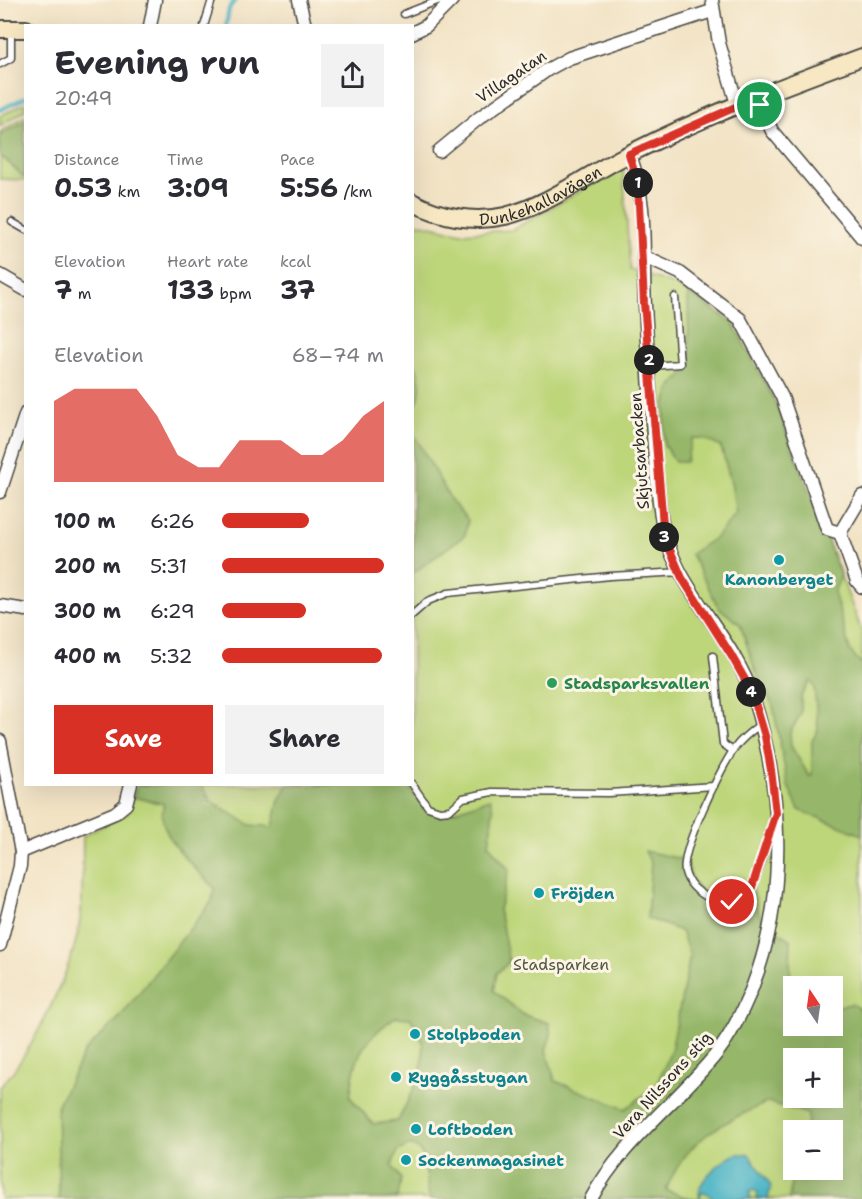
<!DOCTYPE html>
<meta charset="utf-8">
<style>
:root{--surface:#fff;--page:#f2f2f3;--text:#2b2b33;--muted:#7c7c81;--accent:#d93025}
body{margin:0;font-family:"Shantell Sans",sans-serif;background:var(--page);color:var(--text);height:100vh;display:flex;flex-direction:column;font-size:22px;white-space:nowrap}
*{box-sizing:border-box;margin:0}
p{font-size:20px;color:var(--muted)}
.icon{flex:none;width:33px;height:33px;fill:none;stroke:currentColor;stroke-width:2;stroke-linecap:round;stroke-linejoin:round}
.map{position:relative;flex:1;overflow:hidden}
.details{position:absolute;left:24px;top:24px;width:390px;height:762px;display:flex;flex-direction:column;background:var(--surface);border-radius:0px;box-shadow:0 6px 24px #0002}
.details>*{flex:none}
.needle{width:39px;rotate:347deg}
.controls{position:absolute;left:783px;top:976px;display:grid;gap:12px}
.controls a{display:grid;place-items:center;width:60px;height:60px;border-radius:0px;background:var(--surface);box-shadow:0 6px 24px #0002;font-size:30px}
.pin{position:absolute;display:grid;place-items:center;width:51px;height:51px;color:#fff;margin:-26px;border:3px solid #fff;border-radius:50%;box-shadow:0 2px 6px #0007}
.km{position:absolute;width:30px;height:30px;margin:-15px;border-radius:50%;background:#222;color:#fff;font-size:16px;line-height:30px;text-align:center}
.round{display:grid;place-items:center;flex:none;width:63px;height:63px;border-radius:0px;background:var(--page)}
.summary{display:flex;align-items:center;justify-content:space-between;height:102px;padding:0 30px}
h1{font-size:33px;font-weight:700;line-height:45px}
.figures{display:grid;grid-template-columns:repeat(3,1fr);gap:9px;height:102px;padding:6px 30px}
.figures div{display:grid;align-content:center}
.figures b{font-size:26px;font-weight:700}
.figures small{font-size:16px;font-weight:400}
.figures p{font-size:16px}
.chart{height:168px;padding:12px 30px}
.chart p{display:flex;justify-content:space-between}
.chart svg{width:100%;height:108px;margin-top:6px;fill:var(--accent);opacity:.7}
.button{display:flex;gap:12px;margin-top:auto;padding:12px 30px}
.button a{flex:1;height:69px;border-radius:0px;background:var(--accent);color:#fff;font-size:24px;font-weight:700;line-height:69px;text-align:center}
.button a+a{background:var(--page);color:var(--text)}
ul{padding:0 30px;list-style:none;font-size:20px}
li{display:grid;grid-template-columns:96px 72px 1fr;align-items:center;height:45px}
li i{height:15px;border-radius:8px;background:var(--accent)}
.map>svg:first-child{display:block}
</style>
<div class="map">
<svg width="862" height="1199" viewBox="0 0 862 1199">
<rect width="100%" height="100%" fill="#fcf5e5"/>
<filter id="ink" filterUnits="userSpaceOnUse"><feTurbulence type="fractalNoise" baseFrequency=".0167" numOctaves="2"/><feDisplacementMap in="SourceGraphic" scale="12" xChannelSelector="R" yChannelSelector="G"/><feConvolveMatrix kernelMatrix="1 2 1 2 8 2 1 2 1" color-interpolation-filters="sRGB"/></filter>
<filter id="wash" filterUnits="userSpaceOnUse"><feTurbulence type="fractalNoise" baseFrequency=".008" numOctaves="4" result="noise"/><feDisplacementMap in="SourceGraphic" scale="24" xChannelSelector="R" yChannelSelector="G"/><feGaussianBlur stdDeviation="1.35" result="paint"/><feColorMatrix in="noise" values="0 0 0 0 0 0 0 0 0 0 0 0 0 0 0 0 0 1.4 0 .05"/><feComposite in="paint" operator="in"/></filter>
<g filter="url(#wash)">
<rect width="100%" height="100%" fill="#f2e3c5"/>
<g fill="#bdd67a" stroke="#748052" stroke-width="1.5" fill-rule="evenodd">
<path d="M25,103V110L0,126V116Z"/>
<path d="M25,116V180L0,179V132Z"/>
<path d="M623,167L630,270L675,285L732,321L775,401L862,632V1199H0V1087C30,1056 69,975 78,932C84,902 82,867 83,836L128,813L137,785L412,784L413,219L418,223L461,233L512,230ZM794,987H832V1026H794ZM794,1059H832V1098H794ZM794,1131H832V1170H794Z"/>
</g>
<g fill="#96b76a" stroke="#60714a" stroke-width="1.5" fill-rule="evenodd">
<path d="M25,121V178L0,155V135Z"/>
<path d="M688,293L732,321L775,401L841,576L834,592L850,651L862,664V835L799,810L788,786L773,706L755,670L740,624L719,608L691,554L716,537L736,514L731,482L721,447L704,439L692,438L686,462H675L664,445L665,404L671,387L689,368ZM810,681L814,685L818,730L812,741V775L809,776L791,746L790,733L801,713V696Z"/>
<path d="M413,360C422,380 424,392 413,410Z"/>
<path d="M412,431L453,503L468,520L465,535L413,573Z"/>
<path d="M137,785H201L212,802L250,825L273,827L279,800L287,785H407C439,829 445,812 490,799L493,809L489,845L509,870L499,910L509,962L497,973L494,991L524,1015L549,1023L551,1035L546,1050L555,1081L625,1109L656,1086L671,1051L690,956L681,931L647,918L651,863L645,851L686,860C697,895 697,892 732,902L752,887C758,922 762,922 791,940L790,966L794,1026H832L833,1007L852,1004L862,1011V1199H789L791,1186L786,1157L793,1147L794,1170H832V1131H807L808,1114L768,1102C720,1125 687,1137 666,1190L691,1199H430C422,1179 434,1153 410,1145L398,1151L392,1165L401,1179L398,1197L393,1199H59L57,1106L85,1051L120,1017L212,901L214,888C196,867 153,834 164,804L133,797ZM395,1017L410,1018C439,1051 414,1087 398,1121L373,1124L350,1097C356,1053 360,1044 395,1017ZM794,1059H832V1098H794Z"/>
</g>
<path fill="#48b3c5" stroke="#3a6f78" stroke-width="1.5" d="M736,1154H749L771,1186L768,1199H757L758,1192L753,1190L749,1193L751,1199H714L705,1192L701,1193L700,1199C694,1181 722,1161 736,1154Z"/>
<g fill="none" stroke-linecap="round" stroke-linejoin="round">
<g stroke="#48b3c5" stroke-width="4">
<path d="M226,26L229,9L235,0"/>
<path d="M0,110L26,97"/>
</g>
</g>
</g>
<g filter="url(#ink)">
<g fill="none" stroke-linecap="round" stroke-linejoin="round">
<g stroke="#494742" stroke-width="9">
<g id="lane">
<path d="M404,14L440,0"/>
<path d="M204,26L212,0"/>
<path d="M0,64L11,58V32"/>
<path d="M12,222L26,230"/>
<path d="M649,366L680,364L675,297"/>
<path d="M412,615L428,601L448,593L610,576L682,572"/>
<path d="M713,656L723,744L733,751"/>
<path d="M761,724C751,731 741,739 734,749C721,769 680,850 685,872C688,884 699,893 709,898C754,920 764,852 772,824"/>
<path d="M412,784L428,807L440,811L450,810L463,798L492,792L609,793L714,786"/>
</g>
</g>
<g stroke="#494742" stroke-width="15">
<g id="street">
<path d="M299,0L305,26"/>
<path d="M712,0L719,43L737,104"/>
<path d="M150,26L155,0"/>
<path d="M412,33L426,26L452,0"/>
<path d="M756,98L772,131L862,238"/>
<path d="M439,151L479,118L547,70L569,58L712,11"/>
<path d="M644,257L680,273L740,319L782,397L827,529L840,533"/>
<path d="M0,275L26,290"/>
<path d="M0,492L26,413"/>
<path d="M840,533L857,581L862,587"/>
<path d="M840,533L862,496"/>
<path d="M0,606L26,610"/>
<path d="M0,741L21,852L20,866L0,945"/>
<path d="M21,852L115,813L126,804L131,784"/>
<path d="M591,1199C621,1142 677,1103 717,1053C732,1034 743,1010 752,988C788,895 783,791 753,697C731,630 668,584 660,510C652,443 649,374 645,306C642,257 649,199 629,154"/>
</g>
</g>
<g stroke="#494742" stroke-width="20">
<g id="secondary">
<path d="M0,29H26"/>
<path id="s1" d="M412,202C440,217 474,223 505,216C550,205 589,173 631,153C706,115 784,86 862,57"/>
</g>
</g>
<use href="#lane" stroke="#fff" stroke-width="6"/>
<use href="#street" stroke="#fff" stroke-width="12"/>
<use href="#secondary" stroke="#f7e8c3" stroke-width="16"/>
</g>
</g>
<g fill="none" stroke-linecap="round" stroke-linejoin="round" filter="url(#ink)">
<g stroke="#fff" stroke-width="12">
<path id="route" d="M732,902L746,895L752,887L776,813L771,770L765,736L752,692L731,655L682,578L664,536L644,303L638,185L629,154L756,98L760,105"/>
</g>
<use href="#route" stroke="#d93025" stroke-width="8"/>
</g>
<g fill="#0f9aa8" stroke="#fcf5e5" stroke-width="2">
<circle cx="779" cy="560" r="6"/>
<circle cx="539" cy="893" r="6"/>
<circle cx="415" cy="1034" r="6"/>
<circle cx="396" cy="1077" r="6"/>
<circle cx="416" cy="1129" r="6"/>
<circle cx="406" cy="1160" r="6"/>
</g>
<circle fill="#2e9e5b" stroke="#fcf5e5" stroke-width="2" cx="552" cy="683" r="6"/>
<g text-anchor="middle" stroke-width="6" stroke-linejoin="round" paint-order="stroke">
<g font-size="16" fill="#2b2b2b" stroke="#fcf5e5">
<text transform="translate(511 76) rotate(-34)" y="6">Villagatan</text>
<text dy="6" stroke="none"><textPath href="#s1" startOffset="136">Dunkehallavägen</textPath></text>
<text transform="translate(639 451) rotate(-94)" y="6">Skjutsarbacken</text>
<text transform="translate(662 1085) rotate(-48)" y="6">Vera Nilssons stig</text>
</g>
<g font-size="16" font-weight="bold" fill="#0d838f" stroke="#fcf5e5" text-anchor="start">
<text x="779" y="585" text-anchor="middle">Kanonberget</text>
<text x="551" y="899">Fröjden</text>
<text x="427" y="1040">Stolpboden</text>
<text x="408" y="1083">Ryggåsstugan</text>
<text x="428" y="1135">Loftboden</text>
<text x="418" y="1166">Sockenmagasinet</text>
</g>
<g font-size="16" font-weight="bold" fill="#27864d" stroke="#fcf5e5" text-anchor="start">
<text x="564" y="689">Stadsparksvallen</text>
</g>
<g font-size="16" fill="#50563f" stroke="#fcf5e5">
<text x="561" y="970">Stadsparken</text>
</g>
</g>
</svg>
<div class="controls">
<a><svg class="needle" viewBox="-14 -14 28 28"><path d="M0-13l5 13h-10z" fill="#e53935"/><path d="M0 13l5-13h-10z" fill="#7c7c81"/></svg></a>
<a>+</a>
<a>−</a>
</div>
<div class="pin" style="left:760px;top:105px;background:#1e9e55"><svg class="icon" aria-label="arrive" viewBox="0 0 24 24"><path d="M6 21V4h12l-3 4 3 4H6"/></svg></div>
<div class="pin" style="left:732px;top:902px;background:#d93025"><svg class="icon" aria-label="check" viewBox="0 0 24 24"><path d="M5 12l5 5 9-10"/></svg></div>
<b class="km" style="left:638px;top:183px">1</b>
<b class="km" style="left:649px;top:360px">2</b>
<b class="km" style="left:664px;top:537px">3</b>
<b class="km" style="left:751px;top:692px">4</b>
<section class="details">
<div class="summary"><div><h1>Evening run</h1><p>20:49</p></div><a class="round"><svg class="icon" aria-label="share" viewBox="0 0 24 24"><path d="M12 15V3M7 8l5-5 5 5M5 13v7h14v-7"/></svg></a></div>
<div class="figures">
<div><p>Distance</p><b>0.53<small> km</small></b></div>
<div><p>Time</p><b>3:09</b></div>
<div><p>Pace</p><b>5:56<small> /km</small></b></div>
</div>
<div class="figures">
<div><p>Elevation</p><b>7<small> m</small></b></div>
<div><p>Heart rate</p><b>133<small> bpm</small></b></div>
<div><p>kcal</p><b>37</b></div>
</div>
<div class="chart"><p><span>Elevation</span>68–74 m</p>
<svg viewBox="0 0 160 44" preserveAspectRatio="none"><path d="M0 44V11L10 6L20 6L30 6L40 6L50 17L60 33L70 38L80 38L90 27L100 27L110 27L120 33L130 33L140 27L150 17L160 11V44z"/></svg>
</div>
<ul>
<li><b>100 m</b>6:26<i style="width:54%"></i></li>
<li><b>200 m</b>5:31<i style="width:100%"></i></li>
<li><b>300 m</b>6:29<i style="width:52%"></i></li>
<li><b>400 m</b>5:32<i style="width:99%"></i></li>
</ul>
<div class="button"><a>Save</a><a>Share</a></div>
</section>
</div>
